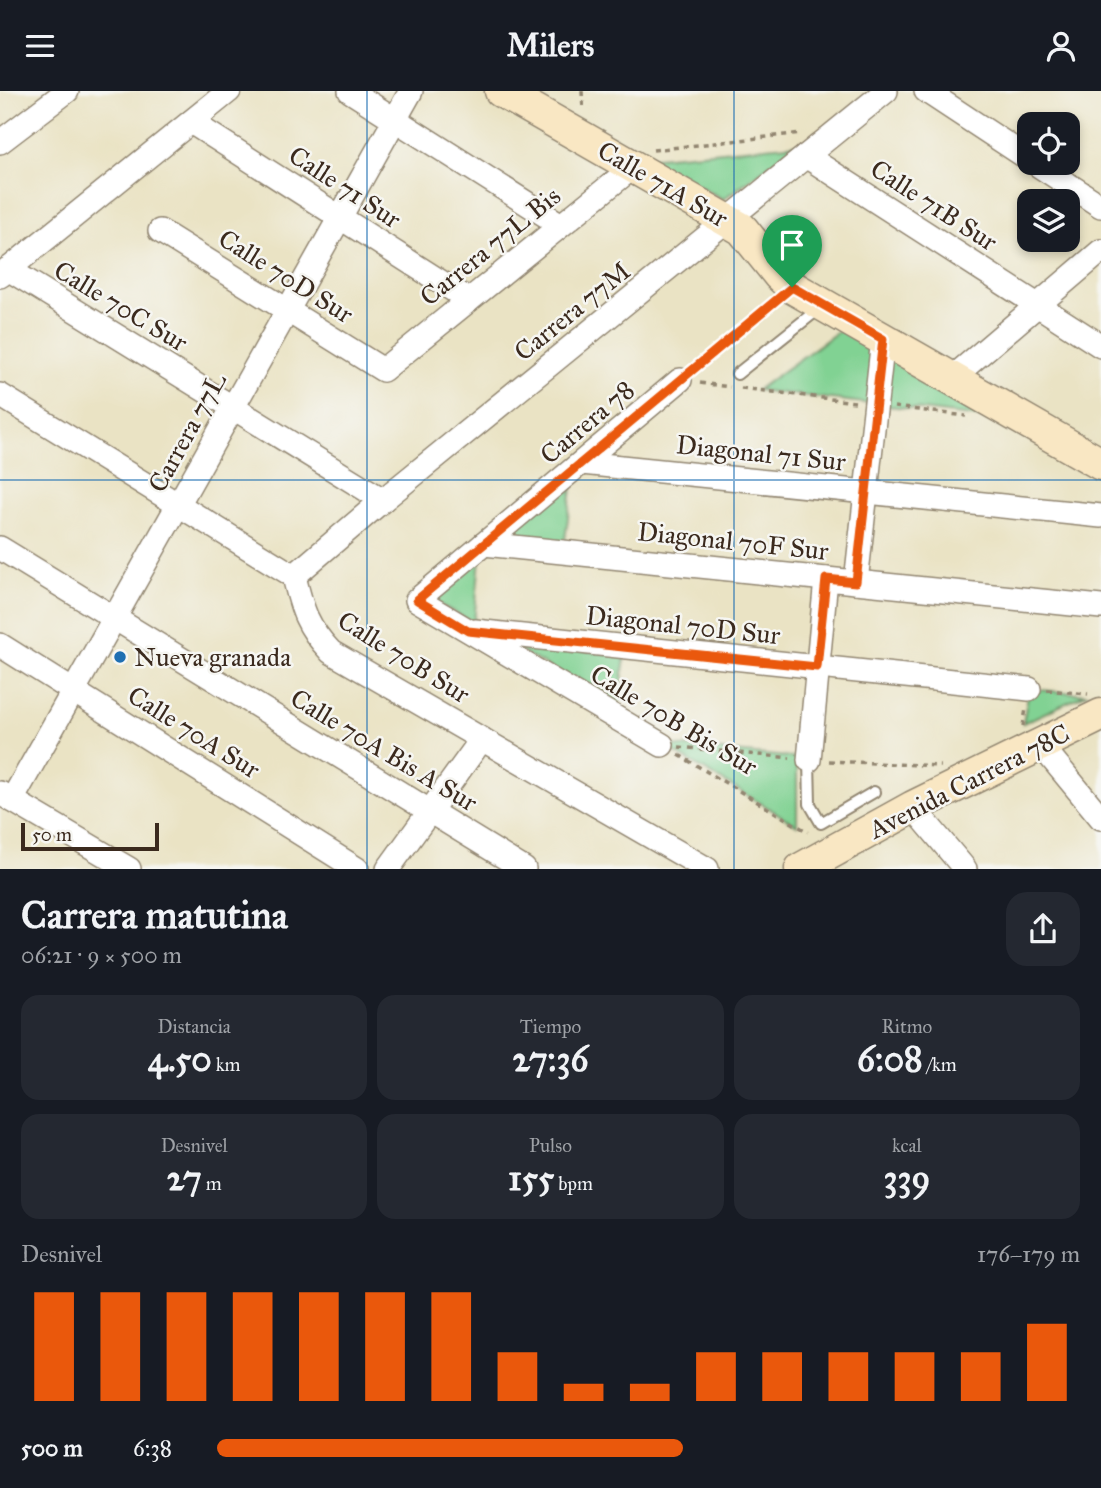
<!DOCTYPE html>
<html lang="es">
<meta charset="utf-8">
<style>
:root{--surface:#171b24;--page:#242831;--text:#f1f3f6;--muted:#9ea1a6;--accent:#ea580c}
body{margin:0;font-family:"IM FELL Great Primer",serif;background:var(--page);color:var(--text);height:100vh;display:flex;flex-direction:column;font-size:26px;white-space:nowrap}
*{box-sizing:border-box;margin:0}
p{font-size:23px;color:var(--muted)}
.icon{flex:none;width:38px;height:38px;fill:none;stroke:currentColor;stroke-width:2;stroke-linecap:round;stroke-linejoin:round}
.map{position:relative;height:778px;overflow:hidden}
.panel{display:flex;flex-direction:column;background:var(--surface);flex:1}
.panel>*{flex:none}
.controls{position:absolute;left:1017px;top:21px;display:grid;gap:14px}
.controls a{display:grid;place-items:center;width:63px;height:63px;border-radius:14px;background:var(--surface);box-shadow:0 4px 10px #0003;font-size:35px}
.scale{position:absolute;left:21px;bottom:18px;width:138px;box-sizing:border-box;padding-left:7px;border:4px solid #3b2a1e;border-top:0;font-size:19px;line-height:24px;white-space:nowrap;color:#3b2a1e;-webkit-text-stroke:5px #f6f6f2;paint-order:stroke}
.pin{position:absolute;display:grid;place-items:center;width:60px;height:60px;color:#fff;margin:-72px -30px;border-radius:50% 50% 50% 0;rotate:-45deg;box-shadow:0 0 7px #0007}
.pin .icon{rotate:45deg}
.round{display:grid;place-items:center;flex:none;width:74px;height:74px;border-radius:21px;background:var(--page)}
.head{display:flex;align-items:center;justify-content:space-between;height:119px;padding:0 21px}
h1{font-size:38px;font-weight:800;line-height:52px}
.figures{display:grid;grid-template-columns:repeat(3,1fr);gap:10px;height:119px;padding:7px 21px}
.figures div{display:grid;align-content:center;border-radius:18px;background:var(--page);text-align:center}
.figures b{font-size:35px;font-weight:800}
.figures small{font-size:19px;font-weight:400}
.figures p{font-size:19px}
.chart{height:196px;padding:14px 21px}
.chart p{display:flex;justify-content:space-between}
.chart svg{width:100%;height:126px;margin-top:7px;stroke:var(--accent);stroke-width:6}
ul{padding:0 21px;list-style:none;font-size:23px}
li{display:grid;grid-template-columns:112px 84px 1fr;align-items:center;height:52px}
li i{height:18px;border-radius:9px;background:var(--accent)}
header{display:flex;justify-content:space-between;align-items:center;height:91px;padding:0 21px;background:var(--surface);font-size:32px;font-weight:800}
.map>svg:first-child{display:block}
</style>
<header><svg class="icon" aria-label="menu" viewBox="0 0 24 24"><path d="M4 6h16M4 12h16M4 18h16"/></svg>Milers<svg class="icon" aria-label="person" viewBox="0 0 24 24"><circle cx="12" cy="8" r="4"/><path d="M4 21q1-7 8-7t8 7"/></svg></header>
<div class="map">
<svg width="1101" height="778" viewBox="0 0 1101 778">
<rect width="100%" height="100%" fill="#f6f6f2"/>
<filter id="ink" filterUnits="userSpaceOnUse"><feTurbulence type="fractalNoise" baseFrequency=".0143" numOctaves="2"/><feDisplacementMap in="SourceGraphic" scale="14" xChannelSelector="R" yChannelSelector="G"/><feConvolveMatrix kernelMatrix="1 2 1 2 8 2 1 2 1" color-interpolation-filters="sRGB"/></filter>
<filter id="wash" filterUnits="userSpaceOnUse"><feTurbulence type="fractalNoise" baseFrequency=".00686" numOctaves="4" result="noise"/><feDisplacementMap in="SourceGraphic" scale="28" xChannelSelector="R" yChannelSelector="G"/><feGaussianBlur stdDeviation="1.57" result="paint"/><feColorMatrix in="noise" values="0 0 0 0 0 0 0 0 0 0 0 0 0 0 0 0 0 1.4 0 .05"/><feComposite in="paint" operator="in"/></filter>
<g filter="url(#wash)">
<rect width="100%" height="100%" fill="#eae3c4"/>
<g fill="#81d293" stroke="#5e7e58" stroke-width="2">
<path d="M798,53L723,108L647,67Z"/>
<path d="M843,237L996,328L757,299Z"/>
<path d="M573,390L564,456L498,448Z"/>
<path d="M480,467L474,532L429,508Z"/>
<path d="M502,549L625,565L619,617Z"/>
<path d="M1029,598L1086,603L1023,632Z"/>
<path d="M662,654L797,667V734Z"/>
</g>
</g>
<g filter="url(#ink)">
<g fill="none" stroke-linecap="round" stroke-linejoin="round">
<g stroke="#928671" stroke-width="14">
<g id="lane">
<path d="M737,283L821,216"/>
<path d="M809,669L810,713L821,732L874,701"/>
</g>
</g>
<g stroke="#928671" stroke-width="26">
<g id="street">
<path d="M350,0L561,134"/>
<path d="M926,0L1029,68"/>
<path d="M191,31L469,209"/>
<path d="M0,51L67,0"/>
<path d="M806,65L1101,255"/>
<path d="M1035,72L1101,115"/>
<path d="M160,140L383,279L633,76"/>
<path d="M8,178L383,409"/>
<path d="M0,185L229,0"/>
<path d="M951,288L1101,160"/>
<path d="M0,304L294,485C302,519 307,536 331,561L707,778"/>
<path d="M582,372L1101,425"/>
<path d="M484,453L1101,516"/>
<path d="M0,457L524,778"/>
<path d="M294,485L383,409L886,0"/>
<path d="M856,491L883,248"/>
<path d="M475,540L1029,598"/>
<path d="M0,554L357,778"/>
<path d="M1040,653L1101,727"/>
<path d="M662,654L417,509L680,289"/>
<path d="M809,669L826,488"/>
<path d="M0,702L129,778"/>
<path d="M12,709L411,0"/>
<path d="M913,716L965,778"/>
<path d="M388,778L482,648"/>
</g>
</g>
<g stroke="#928671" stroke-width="35">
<g id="secondary">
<path d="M501,0L742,138L779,184L792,196L1101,373"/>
<path d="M801,778L913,716L1101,624"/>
</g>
</g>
<g stroke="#928671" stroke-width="3.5" stroke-dasharray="5 5" stroke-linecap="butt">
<path d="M582,0L583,19"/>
<path d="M653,59L802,42"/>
<path d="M694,278L774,211"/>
<path d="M700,292L730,296"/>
<path d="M741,297L855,311"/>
<path d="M894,316L966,325"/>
<path d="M1047,599L1088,603"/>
<path d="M1023,635L1026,618"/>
<path d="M679,656L790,667"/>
<path d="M679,664L808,741"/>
<path d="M829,670L940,675"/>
</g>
<use href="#lane" stroke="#fff" stroke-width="10"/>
<use href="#street" stroke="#fff" stroke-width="23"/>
<use href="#secondary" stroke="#f9e7c3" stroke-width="32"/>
</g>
</g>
<g fill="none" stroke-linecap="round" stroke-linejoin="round" filter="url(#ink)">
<g stroke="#fff" stroke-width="14">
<path id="route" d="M792,196L883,248L856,491L826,488L817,576L468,540L417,509Z"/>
</g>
<use href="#route" stroke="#ea580c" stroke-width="9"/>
</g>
<path fill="none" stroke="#1f6fb2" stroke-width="2" stroke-opacity="0.55" d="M367,0V778M734,0V778M0,389H1101"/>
<circle fill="#1f6fb2" stroke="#f6f6f2" stroke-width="2.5" cx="120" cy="566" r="7"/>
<g text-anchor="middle" stroke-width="5" stroke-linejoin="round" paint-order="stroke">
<g font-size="26" fill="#3b2a1e" stroke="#f6f6f2">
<text transform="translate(663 93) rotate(30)" y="9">Calle 71A Sur</text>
<text transform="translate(345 96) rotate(33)" y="9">Calle 71 Sur</text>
<text transform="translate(934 114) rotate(33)" y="9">Calle 71B Sur</text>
<text transform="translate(490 155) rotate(-39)" y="9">Carrera 77L Bis</text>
<text transform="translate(286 185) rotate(32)" y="9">Calle 70D Sur</text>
<text transform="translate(121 215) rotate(31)" y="9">Calle 70C Sur</text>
<text transform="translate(572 220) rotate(-39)" y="9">Carrera 77M</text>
<text transform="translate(587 331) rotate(-40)" y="9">Carrera 78</text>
<text transform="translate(187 341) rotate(-61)" y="9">Carrera 77L</text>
<text transform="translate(761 362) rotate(6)" y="9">Diagonal 71 Sur</text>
<text transform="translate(733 450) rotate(6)" y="9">Diagonal 70F Sur</text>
<text transform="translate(683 534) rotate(6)" y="9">Diagonal 70D Sur</text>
<text transform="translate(404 566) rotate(32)" y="9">Calle 70B Sur</text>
<text transform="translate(674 629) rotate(31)" y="9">Calle 70B Bis Sur</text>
<text transform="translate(194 641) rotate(32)" y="9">Calle 70A Sur</text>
<text transform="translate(384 659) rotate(31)" y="9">Calle 70A Bis A Sur</text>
<text transform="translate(969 690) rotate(-27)" y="9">Avenida Carrera 78C</text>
</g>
<g font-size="26" fill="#3b2a1e" stroke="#f6f6f2" text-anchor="start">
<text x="134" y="575">Nueva granada</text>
</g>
</g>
</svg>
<div class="controls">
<a><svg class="icon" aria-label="locate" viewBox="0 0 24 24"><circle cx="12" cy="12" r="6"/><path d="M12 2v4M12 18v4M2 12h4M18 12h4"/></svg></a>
<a><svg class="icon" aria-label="layers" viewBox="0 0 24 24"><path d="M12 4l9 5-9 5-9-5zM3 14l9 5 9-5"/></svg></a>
</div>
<div class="scale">50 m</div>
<div class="pin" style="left:792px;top:196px;background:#1e9e55"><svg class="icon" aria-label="arrive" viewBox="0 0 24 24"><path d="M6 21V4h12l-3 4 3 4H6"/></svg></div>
</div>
<section class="panel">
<div class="head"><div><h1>Carrera matutina</h1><p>06:21 · 9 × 500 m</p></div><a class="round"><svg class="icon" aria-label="share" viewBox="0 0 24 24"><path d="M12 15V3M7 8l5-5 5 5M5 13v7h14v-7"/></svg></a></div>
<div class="figures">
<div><p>Distancia</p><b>4.50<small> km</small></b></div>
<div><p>Tiempo</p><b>27:36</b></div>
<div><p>Ritmo</p><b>6:08<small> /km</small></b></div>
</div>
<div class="figures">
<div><p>Desnivel</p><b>27<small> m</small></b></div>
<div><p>Pulso</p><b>155<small> bpm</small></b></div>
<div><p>kcal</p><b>339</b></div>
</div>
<div class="chart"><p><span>Desnivel</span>176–179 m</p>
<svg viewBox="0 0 160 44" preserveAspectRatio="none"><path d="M5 44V6M15 44V6M25 44V6M35 44V6M45 44V6M55 44V6M65 44V6M75 44V27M85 44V38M95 44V38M105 44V27M115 44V27M125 44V27M135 44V27M145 44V27M155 44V17"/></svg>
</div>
<ul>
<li><b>500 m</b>6:38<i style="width:54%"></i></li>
</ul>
</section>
